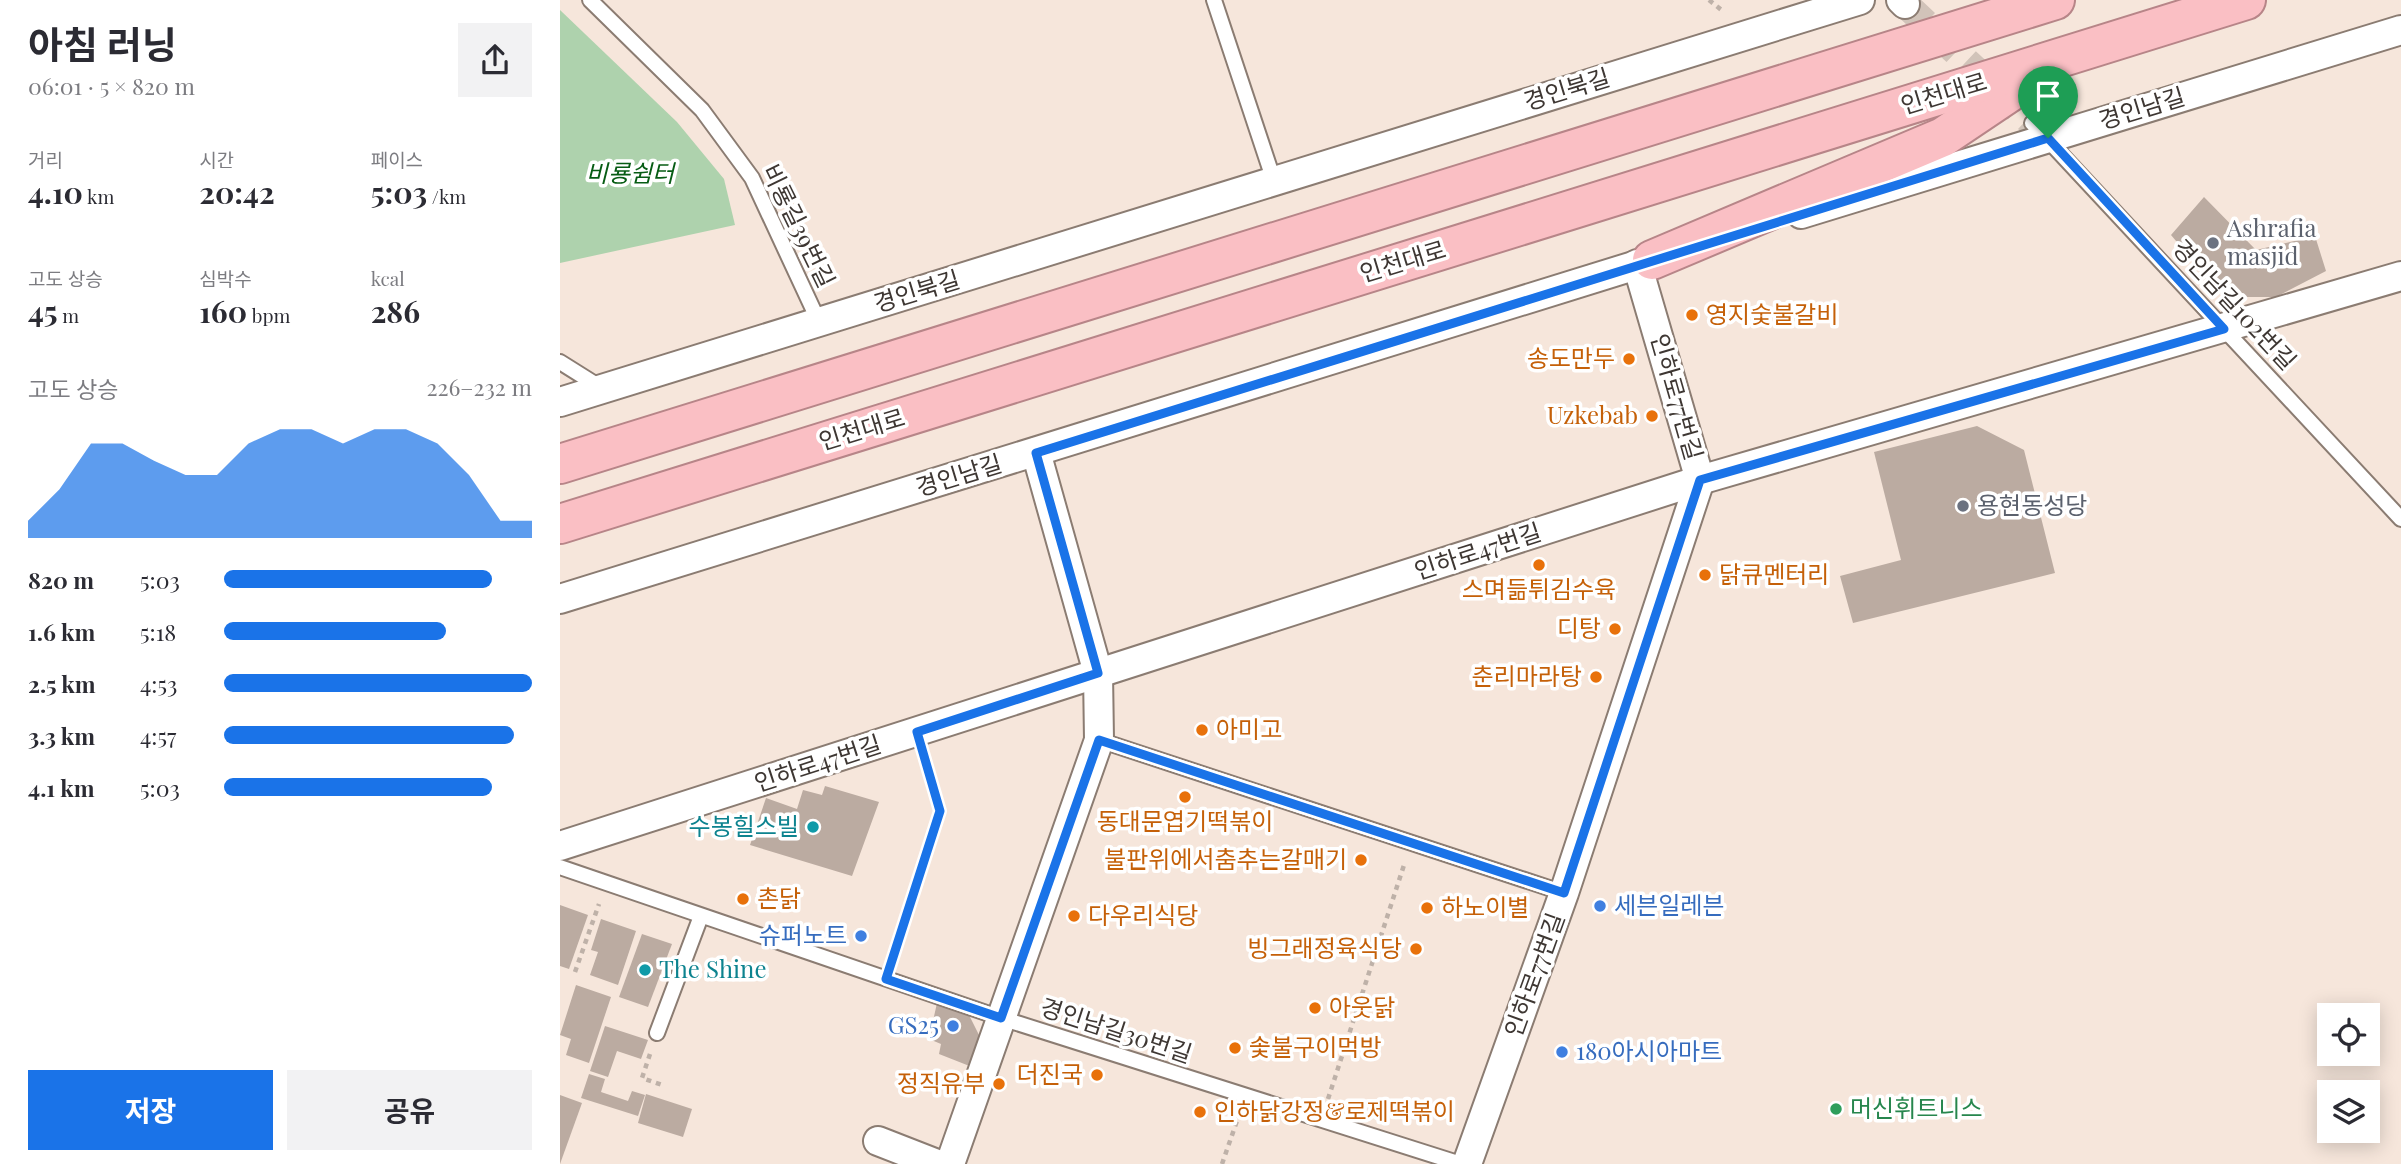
<!DOCTYPE html>
<html lang="ko">
<meta charset="utf-8">
<style>
:root{--surface:#fff;--page:#f2f2f3;--text:#2b2b33;--muted:#7c7c81;--accent:#1a73e8}
body{margin:0;font-family:"Playfair Display","Noto Sans KR",serif;background:var(--page);color:var(--text);height:100vh;display:flex;flex-direction:column;font-size:26px;white-space:nowrap}
*{box-sizing:border-box;margin:0}
p{font-size:23px;color:var(--muted)}
.icon{flex:none;width:38px;height:38px;fill:none;stroke:currentColor;stroke-width:2;stroke-linecap:round;stroke-linejoin:round}
.map{position:relative;flex:1;overflow:hidden}
.side{display:flex;flex-direction:column;background:var(--surface);width:560px}
.side>*{flex:none}
.controls{position:absolute;left:1757px;top:1003px;display:grid;gap:14px}
.controls a{display:grid;place-items:center;width:63px;height:63px;border-radius:0px;background:var(--surface);box-shadow:0 4px 18px #0003;font-size:35px}
.pin{position:absolute;display:grid;place-items:center;width:60px;height:60px;color:#fff;margin:-72px -30px;border-radius:50% 50% 50% 0;rotate:-45deg;box-shadow:0 0 7px #0007}
.pin .icon{rotate:45deg}
.round{display:grid;place-items:center;flex:none;width:74px;height:74px;border-radius:0px;background:var(--page)}
.headline{display:flex;align-items:center;justify-content:space-between;height:119px;padding:0 28px}
h1{font-size:38px;font-weight:700;line-height:52px}
.metrics{display:grid;grid-template-columns:repeat(3,1fr);gap:10px;height:119px;padding:7px 28px}
.metrics div{display:grid;align-content:center}
.metrics b{font-size:30px;font-weight:700}
.metrics small{font-size:19px;font-weight:400}
.metrics p{font-size:19px}
.chart{height:196px;padding:14px 28px}
.chart p{display:flex;justify-content:space-between}
.chart svg{width:100%;height:126px;margin-top:7px;fill:var(--accent);opacity:.7}
.action{display:flex;gap:14px;margin-top:auto;padding:14px 28px}
.action a{flex:1;height:80px;border-radius:0px;background:var(--accent);color:#fff;font-size:28px;font-weight:700;line-height:80px;text-align:center}
.action a+a{background:var(--page);color:var(--text)}
ul{padding:0 28px;list-style:none;font-size:23px}
li{display:grid;grid-template-columns:112px 84px 1fr;align-items:center;height:52px}
li i{height:18px;border-radius:9px;background:var(--accent)}
main{display:flex;flex:1;min-height:0}
.map>svg:first-child{display:block}
</style>
<main>
<section class="side">
<div class="headline"><div><h1>아침 러닝</h1><p>06:01 · 5 × 820 m</p></div><a class="round"><svg class="icon" aria-label="share" viewBox="0 0 24 24"><path d="M12 15V3M7 8l5-5 5 5M5 13v7h14v-7"/></svg></a></div>
<div class="metrics">
<div><p>거리</p><b>4.10<small> km</small></b></div>
<div><p>시간</p><b>20:42</b></div>
<div><p>페이스</p><b>5:03<small> /km</small></b></div>
</div>
<div class="metrics">
<div><p>고도 상승</p><b>45<small> m</small></b></div>
<div><p>심박수</p><b>160<small> bpm</small></b></div>
<div><p>kcal</p><b>286</b></div>
</div>
<div class="chart"><p><span>고도 상승</span>226–232 m</p>
<svg viewBox="0 0 160 44" preserveAspectRatio="none"><path d="M0 44V38L10 27L20 11L30 11L40 17L50 22L60 22L70 11L80 6L90 6L100 11L110 6L120 6L130 11L140 22L150 38L160 38V44z"/></svg>
</div>
<ul>
<li><b>820 m</b>5:03<i style="width:87%"></i></li>
<li><b>1.6 km</b>5:18<i style="width:72%"></i></li>
<li><b>2.5 km</b>4:53<i style="width:100%"></i></li>
<li><b>3.3 km</b>4:57<i style="width:94%"></i></li>
<li><b>4.1 km</b>5:03<i style="width:87%"></i></li>
</ul>
<div class="action"><a>저장</a><a>공유</a></div>
</section>
<div class="map">
<svg width="1841" height="1164" viewBox="0 0 1841 1164">
<rect width="100%" height="100%" fill="#f6e6db"/>
<path fill="#aed2ad" d="M0,10L117,122L164,179L175,225L0,263Z"/>
<g fill="#bbaba1">
<path d="M1644,197L1696,250L1755,236L1766,271L1716,297H1680L1659,292L1611,235Z"/>
<path d="M1417,426L1464,450L1495,573L1293,623L1280,576L1341,560L1314,452Z"/>
<path d="M265,786L319,802L292,876L190,845L206,798L237,809L243,790L262,795Z"/>
<path d="M0,905L28,915L9,969L0,966Z"/>
<path d="M41,919L76,931L58,985L30,975L38,952L31,950Z"/>
<path d="M82,934L112,944L88,1007L59,997Z"/>
<path d="M16,985L51,997L29,1063L6,1055L11,1039L0,1035Z"/>
<path d="M377,1003L408,1013L422,1041L412,1067L379,1054L381,1044L369,1039Z"/>
<path d="M45,1026L88,1040L81,1059L57,1051L48,1077L30,1071Z"/>
<path d="M29,1074L45,1079L41,1092L68,1101L72,1091L85,1095L78,1116L21,1098Z"/>
<path d="M86,1094L132,1109L123,1137L78,1123Z"/>
<path d="M0,1095L22,1103L0,1164Z"/>
</g>
<g fill="none" stroke-linecap="round" stroke-linejoin="round">
<path stroke="#d1c3b9" stroke-width="28" stroke-dasharray="28 14" stroke-linecap="butt" d="M1345,4L1472,123"/>
<g stroke="#8b7c72" stroke-width="18">
<g id="service">
<path d="M30,0L142,110L192,178L259,322"/>
<path d="M654,0L714,181"/>
<path d="M1472,123L1841,519"/>
<path d="M0,362L43,389"/>
<path d="M539,740L1004,893"/>
<path d="M0,867L441,1018L901,1164"/>
<path d="M97,1033L141,916"/>
</g>
</g>
<g stroke="#8b7c72" stroke-width="32">
<g id="minor">
<path d="M1341,0L1345,4"/>
<path d="M1241,214L1841,30"/>
<path d="M0,402L1300,0"/>
<path d="M0,599L1109,255"/>
<path d="M0,846L1140,480L1841,276"/>
<path d="M318,1141L377,1164"/>
<path d="M390,1164L539,740L538,673L476,452"/>
<path d="M907,1164L1004,893L1140,480L1077,264"/>
</g>
</g>
<g stroke="#b78588" stroke-width="42">
<g id="trunk">
<path d="M1092,260L1383,137L1465,82"/>
<path d="M0,464L1495,0"/>
<path d="M0,524L1686,0"/>
</g>
</g>
<g stroke="#beb1a8" stroke-width="4.5" stroke-dasharray="5 5" stroke-linecap="butt">
<path d="M1149,0L1164,12"/>
<path d="M333,958L380,811L365,759"/>
<path d="M15,972L39,904"/>
<path d="M90,1054L82,1078L105,1086"/>
<path d="M768,1099L844,865"/>
<path d="M662,1164L679,1115"/>
</g>
<use href="#service" stroke="#fff" stroke-width="14"/>
<use href="#minor" stroke="#fff" stroke-width="28"/>
<use href="#trunk" stroke="#fabfc4" stroke-width="38"/>
</g>
<g fill="none" stroke-linecap="round" stroke-linejoin="round">
<g stroke="#fff" stroke-width="14">
<path id="route" d="M1488,138L1664,329L1140,480L1004,893L539,740L441,1018L326,979L380,811L357,732L538,673L476,453Z"/>
</g>
<use href="#route" stroke="#1a73e8" stroke-width="9"/>
</g>
<g fill="#6b7280" stroke="#fff" stroke-width="2.5">
<circle cx="1653" cy="243" r="7"/>
<circle cx="1403" cy="506" r="7"/>
</g>
<g fill="#e8710a" stroke="#fff" stroke-width="2.5">
<circle cx="1132" cy="315" r="7"/>
<circle cx="1069" cy="359" r="7"/>
<circle cx="1092" cy="416" r="7"/>
<circle cx="979" cy="565" r="7"/>
<circle cx="1145" cy="575" r="7"/>
<circle cx="1055" cy="629" r="7"/>
<circle cx="1036" cy="677" r="7"/>
<circle cx="642" cy="730" r="7"/>
<circle cx="625" cy="797" r="7"/>
<circle cx="801" cy="860" r="7"/>
<circle cx="183" cy="899" r="7"/>
<circle cx="867" cy="908" r="7"/>
<circle cx="514" cy="916" r="7"/>
<circle cx="856" cy="949" r="7"/>
<circle cx="755" cy="1008" r="7"/>
<circle cx="675" cy="1048" r="7"/>
<circle cx="537" cy="1075" r="7"/>
<circle cx="439" cy="1084" r="7"/>
<circle cx="640" cy="1112" r="7"/>
</g>
<g fill="#0f9aa8" stroke="#fff" stroke-width="2.5">
<circle cx="253" cy="827" r="7"/>
<circle cx="85" cy="970" r="7"/>
</g>
<g fill="#3f7fe0" stroke="#fff" stroke-width="2.5">
<circle cx="1040" cy="906" r="7"/>
<circle cx="301" cy="936" r="7"/>
<circle cx="393" cy="1026" r="7"/>
<circle cx="1002" cy="1052" r="7"/>
</g>
<circle fill="#2e9e5b" stroke="#fff" stroke-width="2.5" cx="1276" cy="1109" r="7"/>
<g text-anchor="middle" stroke-width="7" stroke-linejoin="round" paint-order="stroke">
<g font-size="24" fill="#3e3733" stroke="#fff">
<text transform="translate(1007 90) rotate(-17)" y="8">경인북길</text>
<text transform="translate(1384 94) rotate(-17)" y="8">인천대로</text>
<text transform="translate(1582 109) rotate(-17)" y="8">경인남길</text>
<text transform="translate(238 226) rotate(64)" y="8">비룡길39번길</text>
<text transform="translate(843 262) rotate(-17)" y="8">인천대로</text>
<text transform="translate(357 292) rotate(-17)" y="8">경인북길</text>
<text transform="translate(1674 305) rotate(47)" y="8">경인남길102번길</text>
<text transform="translate(1116 397) rotate(74)" y="8">인하로77번길</text>
<text transform="translate(302 430) rotate(-17)" y="8">인천대로</text>
<text transform="translate(399 476) rotate(-17)" y="8">경인남길</text>
<text transform="translate(918 552) rotate(-18)" y="8">인하로47번길</text>
<text transform="translate(258 764) rotate(-18)" y="8">인하로47번길</text>
<text transform="translate(975 975) rotate(-70)" y="8">인하로77번길</text>
<text transform="translate(556 1031) rotate(18)" y="8">경인남길30번길</text>
</g>
<g font-size="24" font-style="italic" fill="#075c14" stroke="#fff">
<text x="70" y="182">비룡쉼터</text>
</g>
<g font-size="24" fill="#5b616d" stroke="#fff" text-anchor="start">
<text x="1667" y="237">Ashrafia<tspan x="1667" dy="28">masjid</tspan></text>
<text x="1417" y="514">용현동성당</text>
</g>
<g font-size="24" fill="#c56008" stroke="#fff" text-anchor="start">
<text x="1146" y="323">영지숯불갈비</text>
<text x="1055" y="367" text-anchor="end">송도만두</text>
<text x="1078" y="424" text-anchor="end">Uzkebab</text>
<text x="1159" y="583">닭큐멘터리</text>
<text x="979" y="598" text-anchor="middle">스며듦튀김수육</text>
<text x="1041" y="637" text-anchor="end">디탕</text>
<text x="1022" y="685" text-anchor="end">춘리마라탕</text>
<text x="656" y="738">아미고</text>
<text x="625" y="830" text-anchor="middle">동대문엽기떡볶이</text>
<text x="787" y="868" text-anchor="end">불판위에서춤추는갈매기</text>
<text x="197" y="907">촌닭</text>
<text x="881" y="916">하노이별</text>
<text x="528" y="924">다우리식당</text>
<text x="842" y="957" text-anchor="end">빙그래정육식당</text>
<text x="769" y="1016">아웃닭</text>
<text x="689" y="1056">솣불구이먹방</text>
<text x="523" y="1083" text-anchor="end">더진국</text>
<text x="425" y="1092" text-anchor="end">정직유부</text>
<text x="654" y="1120">인하닭강정&amp;로제떡볶이</text>
</g>
<g font-size="24" fill="#0d838f" stroke="#fff" text-anchor="end">
<text x="239" y="835">수봉힐스빌</text>
<text x="99" y="978" text-anchor="start">The Shine</text>
</g>
<g font-size="24" fill="#366cbe" stroke="#fff" text-anchor="start">
<text x="1054" y="914">세븐일레븐</text>
<text x="287" y="944" text-anchor="end">슈퍼노트</text>
<text x="379" y="1034" text-anchor="end">GS25</text>
<text x="1016" y="1060">180아시아마트</text>
</g>
<g font-size="24" fill="#27864d" stroke="#fff" text-anchor="start">
<text x="1290" y="1117">머신휘트니스</text>
</g>
</g>
</svg>
<div class="controls">
<a><svg class="icon" aria-label="locate" viewBox="0 0 24 24"><circle cx="12" cy="12" r="6"/><path d="M12 2v4M12 18v4M2 12h4M18 12h4"/></svg></a>
<a><svg class="icon" aria-label="layers" viewBox="0 0 24 24"><path d="M12 4l9 5-9 5-9-5zM3 14l9 5 9-5"/></svg></a>
</div>
<div class="pin" style="left:1488px;top:138px;background:#1e9e55"><svg class="icon" aria-label="arrive" viewBox="0 0 24 24"><path d="M6 21V4h12l-3 4 3 4H6"/></svg></div>
</div>
</main>
